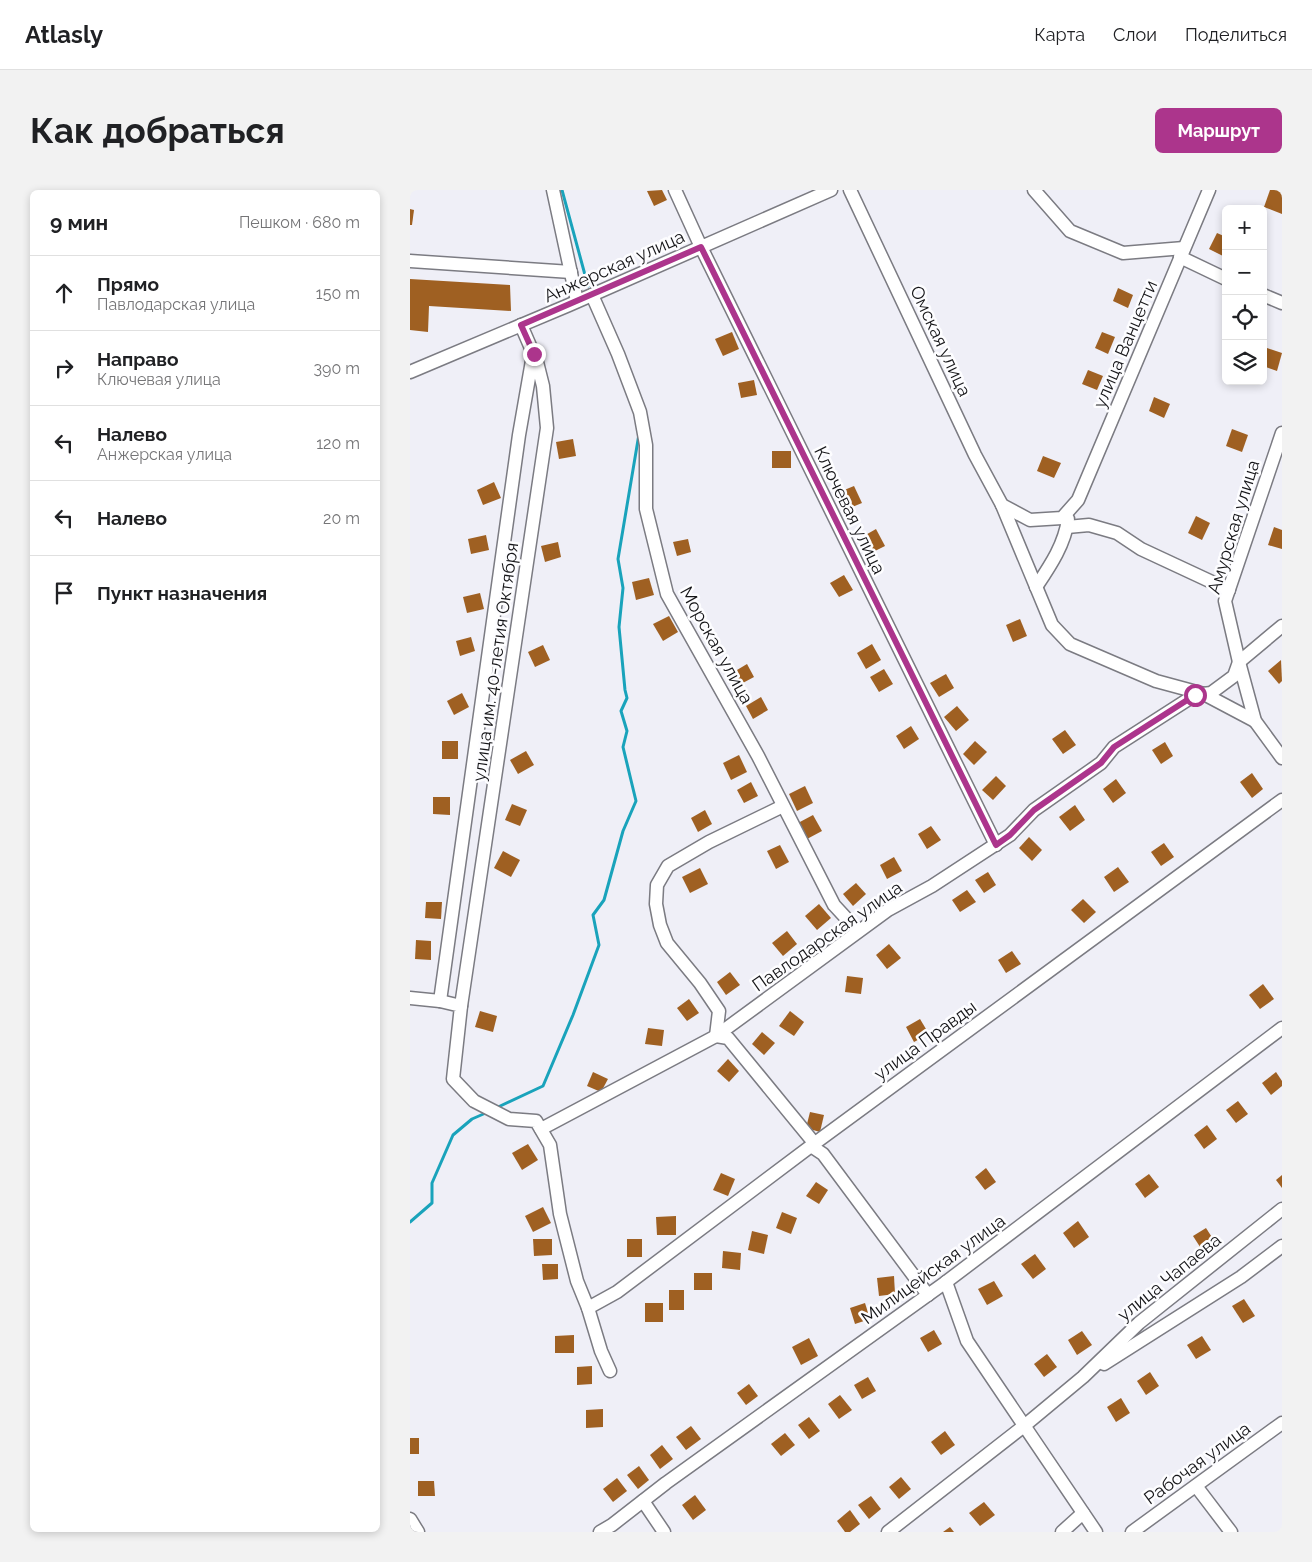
<!DOCTYPE html>
<html lang="ru">
<head>
<meta charset="utf-8">
<style>
	:root { --surface:#fff; --page:#f2f2f2; --text:#202124; --muted:#757577; --line:#e0e0e0; --accent:#ac358c }
	body { margin:0; font-family:Raleway,sans-serif; background:var(--page); color:var(--text) }
	.controls { position:absolute; right:15px; top:15px; display:grid; overflow:hidden; border-radius:8px; box-shadow:0 2px 8px #0003 }
	.controls button { width:45px; height:45px; display:grid; place-items:center; padding:0; border:0; border-bottom:1px solid var(--line); background:var(--surface); color:var(--text); font:25px sans-serif }
	.stop { position:absolute; width:15px; height:15px; margin:-11px; border:4px solid #ac358c; border-radius:50%; background:#fff }
	.stop.end { background:#ac358c; border-color:#fff; box-shadow:0 1px 5px #0008 }
	.list { margin:0; padding:0; list-style:none }
	h2 { display:flex; justify-content:space-between; align-items:center; height:65px; margin:0; padding:0 20px; font-size:21px }
	h2 small { font-size:16px; font-weight:400; color:var(--muted) }
	.list li { display:grid; grid-template-columns:32px 1fr auto; gap:15px; align-items:center; box-sizing:border-box; height:75px; padding:0 20px; border-top:1px solid var(--line) }
	.list b { display:block; font-size:19px; white-space:nowrap }
	.list p { margin:0; font-size:16px; white-space:nowrap; color:var(--muted) }
	.list em { font-size:16px; font-style:normal; color:var(--muted) }
	.icon { flex:none; width:28px; height:28px; fill:none; stroke:currentColor; stroke-width:2; stroke-linecap:round; stroke-linejoin:round }
	.map { position:relative; flex:none; width:872px; height:1342px; overflow:hidden; border-radius:8px }
	header { display:flex; align-items:center; gap:30px; box-sizing:border-box; height:70px; padding:0 25px; background:var(--surface); border-bottom:1px solid var(--line) }
	header strong { font-size:24px }
	nav { display:flex; gap:28px; margin-inline-start:auto; font-size:18px }
	.intro { display:flex; align-items:center; justify-content:space-between; box-sizing:border-box; height:120px; padding:0 30px }
	h1 { margin:0; font-size:35px }
	.button { padding:12px 22px; border-radius:8px; background:var(--accent); color:#fff; font-size:18px; font-weight:700 }
	main { display:flex; gap:30px; padding:0 30px }
	aside { flex:1; background:var(--surface); border-radius:8px; box-shadow:0 2px 8px #0003 }
	.map>svg:first-child { display:block }
</style>
</head>
<body>
<header>
<strong>Atlasly</strong>
<nav><a>Карта</a><a>Слои</a><a>Поделиться</a></nav>
</header>
<div class="intro"><h1>Как добраться</h1><a class="button">Маршрут</a></div>
<main>
<aside>
<h2>9 мин<small>Пешком · 680 m</small></h2>
<ul class="list">
<li><svg class="icon" aria-label="ahead" viewBox="0 0 24 24"><path d="M12 20V5M6 11l6-6 6 6"/></svg><div><b>Прямо</b><p>Павлодарская улица</p></div><em>150 m</em></li>
<li><svg class="icon" aria-label="right" viewBox="0 0 24 24"><path d="M7 20v-9h11M14 6l5 5-5 5"/></svg><div><b>Направо</b><p>Ключевая улица</p></div><em>390 m</em></li>
<li><svg class="icon" aria-label="left" viewBox="0 0 24 24"><path d="M17 20v-9H6M10 6l-5 5 5 5"/></svg><div><b>Налево</b><p>Анжерская улица</p></div><em>120 m</em></li>
<li><svg class="icon" aria-label="left" viewBox="0 0 24 24"><path d="M17 20v-9H6M10 6l-5 5 5 5"/></svg><div><b>Налево</b></div><em>20 m</em></li>
<li><svg class="icon" aria-label="arrive" viewBox="0 0 24 24"><path d="M6 21V4h12l-3 4 3 4H6"/></svg><div><b>Пункт назначения</b></div></li>
</ul>
</aside>
<div class="map">
<svg width="872" height="1342" viewBox="0 0 872 1342">
	<rect width="100%" height="100%" fill="#efeff7"/>
	<g fill="none" stroke-linecap="round" stroke-linejoin="round">
		<g stroke="#19a3bb" stroke-width="3">
			<polyline points="152,0 178,96"/>
			<polyline points="86,918 133,896 163,825 189,755 183,725 194,710 213,641 226,611 213,557 217,541 211,521 217,508 215,500 209,437 213,398 208,369 229,244"/>
			<polyline points="0,1032 22,1013 22,993 43,945 62,929 78,922"/>
		</g>
	</g>
	<g fill="#9f6022">
		<polygon points="252,0 257,10 244,16 237,1"/>
		<polygon points="860,0 872,0 872,24 854,17"/>
		<polygon points="0,19 4,20 2,35 0,35"/>
		<polygon points="807,43 816,47 815,67 799,59"/>
		<polygon points="0,89 100,95 101,121 19,116 18,142 0,140"/>
		<polygon points="708,98 723,105 718,118 703,111"/>
		<polygon points="322,142 329,159 313,166 305,149"/>
		<polygon points="692,142 705,147 698,164 685,158"/>
		<polygon points="857,158 872,163 867,181 853,176 853,169"/>
		<polygon points="678,180 693,186 687,200 672,194"/>
		<polygon points="344,190 347,205 331,208 328,193"/>
		<polygon points="744,207 760,214 754,228 739,221"/>
		<polygon points="822,239 838,245 832,262 816,256"/>
		<polygon points="163,249 166,266 149,269 146,252"/>
		<rect x="362" y="261" width="19" height="17"/>
		<polygon points="633,266 651,273 644,288 627,281"/>
		<polygon points="84,292 91,308 73,315 67,300"/>
		<polygon points="444,296 452,313 435,320 427,303"/>
		<polygon points="786,326 800,333 792,350 778,343"/>
		<polygon points="864,337 872,340 872,359 858,355"/>
		<polygon points="466,339 475,356 461,363 452,347"/>
		<polygon points="76,345 79,360 61,364 58,349"/>
		<polygon points="278,349 281,362 267,366 263,352"/>
		<polygon points="148,352 151,367 135,372 131,356"/>
		<polygon points="434,385 443,400 429,407 420,393"/>
		<polygon points="239,388 244,405 226,410 222,392"/>
		<polygon points="70,403 74,419 57,423 53,407"/>
		<polygon points="259,426 268,442 253,451 243,434"/>
		<polygon points="610,429 617,446 603,452 596,435"/>
		<polygon points="61,447 65,461 50,466 46,451"/>
		<polygon points="462,454 471,470 456,479 447,463"/>
		<polygon points="133,455 140,470 125,477 118,462"/>
		<polygon points="871,470 872,491 869,494 858,481"/>
		<polygon points="337,474 344,487 329,495 322,483"/>
		<polygon points="474,479 483,494 469,502 460,487"/>
		<polygon points="536,484 544,498 529,507 520,493"/>
		<polygon points="52,503 59,517 44,525 37,511"/>
		<polygon points="351,507 358,520 343,529 336,516"/>
		<polygon points="547,516 559,530 546,541 534,527"/>
		<polygon points="501,536 509,549 494,559 486,546"/>
		<polygon points="655,540 666,555 653,564 642,549"/>
		<rect x="32" y="551" width="16" height="18"/>
		<polygon points="565,551 577,562 564,575 553,564"/>
		<polygon points="755,552 763,566 751,574 742,560"/>
		<polygon points="116,561 124,575 108,584 100,570"/>
		<polygon points="329,565 337,582 321,590 313,573"/>
		<polygon points="842,583 853,599 842,608 830,592"/>
		<polygon points="586,586 596,596 583,610 572,600"/>
		<polygon points="706,589 716,603 703,613 693,599"/>
		<polygon points="341,592 348,606 334,613 327,600"/>
		<polygon points="395,596 403,613 387,621 379,604"/>
		<polygon points="23,607 40,607 40,625 23,624"/>
		<polygon points="102,614 117,620 110,636 95,630"/>
		<polygon points="665,615 675,630 660,641 649,627"/>
		<polygon points="295,620 302,634 288,642 281,628"/>
		<polygon points="403,625 412,641 397,649 388,633"/>
		<polygon points="521,636 531,650 517,659 508,644"/>
		<polygon points="619,647 632,660 622,671 609,658"/>
		<polygon points="754,653 764,667 751,676 741,662"/>
		<polygon points="370,655 379,672 366,679 357,661"/>
		<polygon points="93,661 110,670 101,687 84,678"/>
		<polygon points="484,667 492,681 477,689 470,675"/>
		<polygon points="708,677 719,692 704,702 694,687"/>
		<polygon points="290,678 298,694 280,703 272,687"/>
		<polygon points="578,682 586,695 574,703 565,690"/>
		<polygon points="446,693 456,704 443,716 433,704"/>
		<polygon points="557,700 566,712 550,722 542,710"/>
		<polygon points="673,709 686,722 674,733 661,720"/>
		<polygon points="16,712 32,712 31,729 15,728"/>
		<polygon points="409,714 421,728 407,740 395,726"/>
		<polygon points="377,741 387,754 373,766 362,753"/>
		<polygon points="6,750 21,751 21,770 5,769"/>
		<polygon points="479,754 491,768 477,779 466,765"/>
		<polygon points="602,761 611,774 596,783 588,770"/>
		<polygon points="320,782 330,795 316,805 307,792"/>
		<polygon points="437,786 453,788 451,804 435,802"/>
		<polygon points="853,794 864,809 850,819 839,805"/>
		<polygon points="279,809 289,823 277,831 267,818"/>
		<polygon points="70,821 87,826 83,842 65,837"/>
		<polygon points="380,821 394,832 384,846 369,836"/>
		<polygon points="510,829 519,844 504,852 496,837"/>
		<polygon points="238,838 254,840 252,856 235,854"/>
		<polygon points="352,842 365,853 354,865 342,854"/>
		<polygon points="318,869 329,881 319,892 307,881"/>
		<polygon points="183,882 198,889 191,902 177,896"/>
		<polygon points="866,882 872,891 872,896 861,905 852,893"/>
		<polygon points="828,911 838,924 826,933 816,920"/>
		<polygon points="400,922 414,925 410,942 396,938"/>
		<polygon points="797,935 807,949 794,959 784,945"/>
		<polygon points="118,954 128,970 112,980 102,963"/>
		<polygon points="576,978 586,992 575,1000 565,987"/>
		<polygon points="311,983 325,989 318,1006 303,1000"/>
		<polygon points="739,984 749,997 735,1008 725,994"/>
		<polygon points="872,985 872,998 866,990"/>
		<polygon points="406,992 418,1000 409,1014 396,1006"/>
		<polygon points="133,1017 141,1033 123,1042 115,1026"/>
		<polygon points="372,1022 387,1028 381,1044 366,1038"/>
		<polygon points="266,1026 266,1045 247,1045 246,1027"/>
		<polygon points="668,1031 679,1047 664,1058 653,1043"/>
		<polygon points="796,1038 805,1052 792,1060 783,1046"/>
		<polygon points="342,1041 358,1045 354,1064 338,1060"/>
		<polygon points="123,1049 142,1049 142,1065 124,1066"/>
		<rect x="217" y="1049" width="15" height="18"/>
		<polygon points="313,1061 331,1063 330,1080 312,1078"/>
		<polygon points="625,1064 636,1079 623,1089 611,1074"/>
		<polygon points="132,1074 148,1074 148,1089 133,1090"/>
		<rect x="284" y="1083" width="18" height="17"/>
		<polygon points="484,1086 485,1104 469,1106 467,1088"/>
		<polygon points="584,1091 593,1106 577,1115 568,1099"/>
		<rect x="259" y="1100" width="15" height="20"/>
		<polygon points="834,1109 845,1126 833,1133 822,1116"/>
		<rect x="235" y="1113" width="18" height="19"/>
		<polygon points="455,1113 460,1129 445,1134 440,1118"/>
		<polygon points="524,1140 532,1154 518,1162 510,1148"/>
		<polygon points="672,1141 682,1155 667,1165 658,1150"/>
		<polygon points="164,1145 164,1163 145,1163 145,1146"/>
		<polygon points="792,1146 801,1160 786,1169 777,1155"/>
		<polygon points="399,1148 408,1166 391,1175 382,1157"/>
		<polygon points="637,1164 647,1177 634,1187 624,1174"/>
		<polygon points="182,1176 182,1194 167,1195 167,1177"/>
		<polygon points="740,1182 749,1196 736,1205 727,1191"/>
		<polygon points="458,1187 466,1201 452,1209 444,1195"/>
		<polygon points="339,1194 348,1206 336,1215 327,1203"/>
		<polygon points="430,1205 442,1220 429,1229 418,1214"/>
		<polygon points="711,1208 720,1223 706,1232 697,1217"/>
		<polygon points="193,1219 193,1237 176,1238 176,1220"/>
		<polygon points="399,1227 410,1241 399,1249 388,1235"/>
		<polygon points="281,1236 291,1249 276,1260 266,1247"/>
		<polygon points="535,1241 545,1255 531,1265 521,1252"/>
		<polygon points="375,1243 385,1255 371,1266 361,1254"/>
		<rect x="0" y="1248" width="9" height="16"/>
		<polygon points="252,1255 263,1269 250,1279 240,1265"/>
		<polygon points="229,1276 239,1290 228,1299 217,1285"/>
		<polygon points="491,1287 501,1299 489,1309 479,1297"/>
		<polygon points="207,1288 217,1301 203,1312 193,1299"/>
		<polygon points="8,1291 24,1291 25,1306 8,1306"/>
		<polygon points="285,1305 296,1320 283,1330 272,1315"/>
		<polygon points="461,1306 471,1319 459,1329 448,1315"/>
		<polygon points="574,1312 585,1325 570,1336 559,1323"/>
		<polygon points="440,1320 450,1334 440,1342 435,1342 427,1331"/>
		<polygon points="540,1337 544,1342 533,1342"/>
	</g>
	<g fill="none" stroke-linecap="round" stroke-linejoin="round">
		<g stroke="#7b7b82" stroke-width="15">
			<g id="minor">
				<polyline points="143,0 167,111"/>
				<polyline points="265,0 291,57 586,655"/>
				<polyline points="440,0 565,265 592,315 620,330 652,328 668,310 799,0"/>
				<polyline points="624,0 660,41 713,63 774,58"/>
				<polyline points="770,67 816,89"/>
				<polyline points="0,71 161,82"/>
				<polyline points="182,105 208,164 230,222 236,255 236,319 257,404 348,566 424,715 448,741"/>
				<polyline points="853,105 872,113"/>
				<polyline points="0,182 159,115 421,0"/>
				<polyline points="872,243 815,411 829,472 845,531 872,568"/>
				<polyline points="592,315 642,435 660,454 746,491 794,504 845,531"/>
				<polyline points="657,337 679,335 707,343 731,359 819,400"/>
				<path d="M626,397C640,376 655,354 658,329"/>
				<polyline points="373,616 299,652 258,676 247,695 246,714 250,735 257,753 290,793 309,821 306,846 318,848 405,954"/>
				<polyline points="0,808 30,811 51,816 43,889 64,911 99,929 126,931 140,955 150,1024 167,1091 178,1118 191,1161 200,1181"/>
				<polyline points="30,811 109,245 123,165"/>
				<polyline points="51,816 137,238 133,196 127,172 111,135"/>
				<polyline points="131,939 306,846 478,720 522,696 600,645 624,620 691,573 704,557 785,505 801,503 824,486 829,472 872,436"/>
				<polyline points="401,956 413,964 518,1105"/>
				<polyline points="536,1092 557,1151 686,1342"/>
				<polyline points="178,1118 207,1102 401,956 872,610"/>
				<polyline points="694,1174 831,1087 872,1056"/>
				<polyline points="786,1296 821,1342"/>
				<polyline points="233,1311 254,1342"/>
				<polyline points="0,1329 8,1342"/>
				<polyline points="190,1342 202,1335 256,1293 536,1092 872,838"/>
				<polyline points="478,1342 614,1236 673,1187 729,1133 872,1019"/>
				<polyline points="652,1342 673,1323"/>
				<polyline points="722,1342 872,1233"/>
			</g>
		</g>
		<use href="#minor" stroke="#fff" stroke-width="12"/>
	</g>
	<g fill="none" stroke-linecap="round" stroke-linejoin="round">
		<polyline stroke="#ac358c" stroke-width="6" points="124,164 111,135 291,57 586,655 600,645 624,620 691,573 704,557 785,505"/>
	</g>
	<g text-anchor="middle" dominant-baseline="central" stroke-width="5" stroke-linejoin="round" paint-order="stroke">
		<g font-size="18" fill="#151518" stroke="#fdfdff">
			<text transform="translate(204 76) rotate(-24)">Анжерская улица</text>
			<text transform="translate(531 151) rotate(65)">Омская улица</text>
			<text transform="translate(715 154) rotate(-67)">улица Ванцетти</text>
			<text transform="translate(440 320) rotate(64)">Ключевая улица</text>
			<text transform="translate(823 337) rotate(-73)">Амурская улица</text>
			<text transform="translate(307 455) rotate(61)">Морская улица</text>
			<text transform="translate(85 472) rotate(-82)">улица им. 40-летия Октября</text>
			<text transform="translate(417 746) rotate(-35)">Павлодарская улица</text>
			<text transform="translate(515 850) rotate(-36)">улица Правды</text>
			<text transform="translate(523 1079) rotate(-36)">Милицейская улица</text>
			<text transform="translate(759 1087) rotate(-39)">улица Чапаева</text>
			<text transform="translate(787 1273) rotate(-36)">Рабочая улица</text>
		</g>
	</g>
</svg>
<div class="controls">
<button>+</button>
<button>−</button>
<button><svg class="icon" aria-label="locate" viewBox="0 0 24 24"><circle cx="12" cy="12" r="6"/><path d="M12 2v4M12 18v4M2 12h4M18 12h4"/></svg></button>
<button><svg class="icon" aria-label="layers" viewBox="0 0 24 24"><path d="M12 4l9 5-9 5-9-5zM3 14l9 5 9-5"/></svg></button>
</div>
<div class="stop" style="left:785px;top:505px"></div>
<div class="stop end" style="left:124px;top:164px"></div>
</div>
</main>
</body>
</html>
